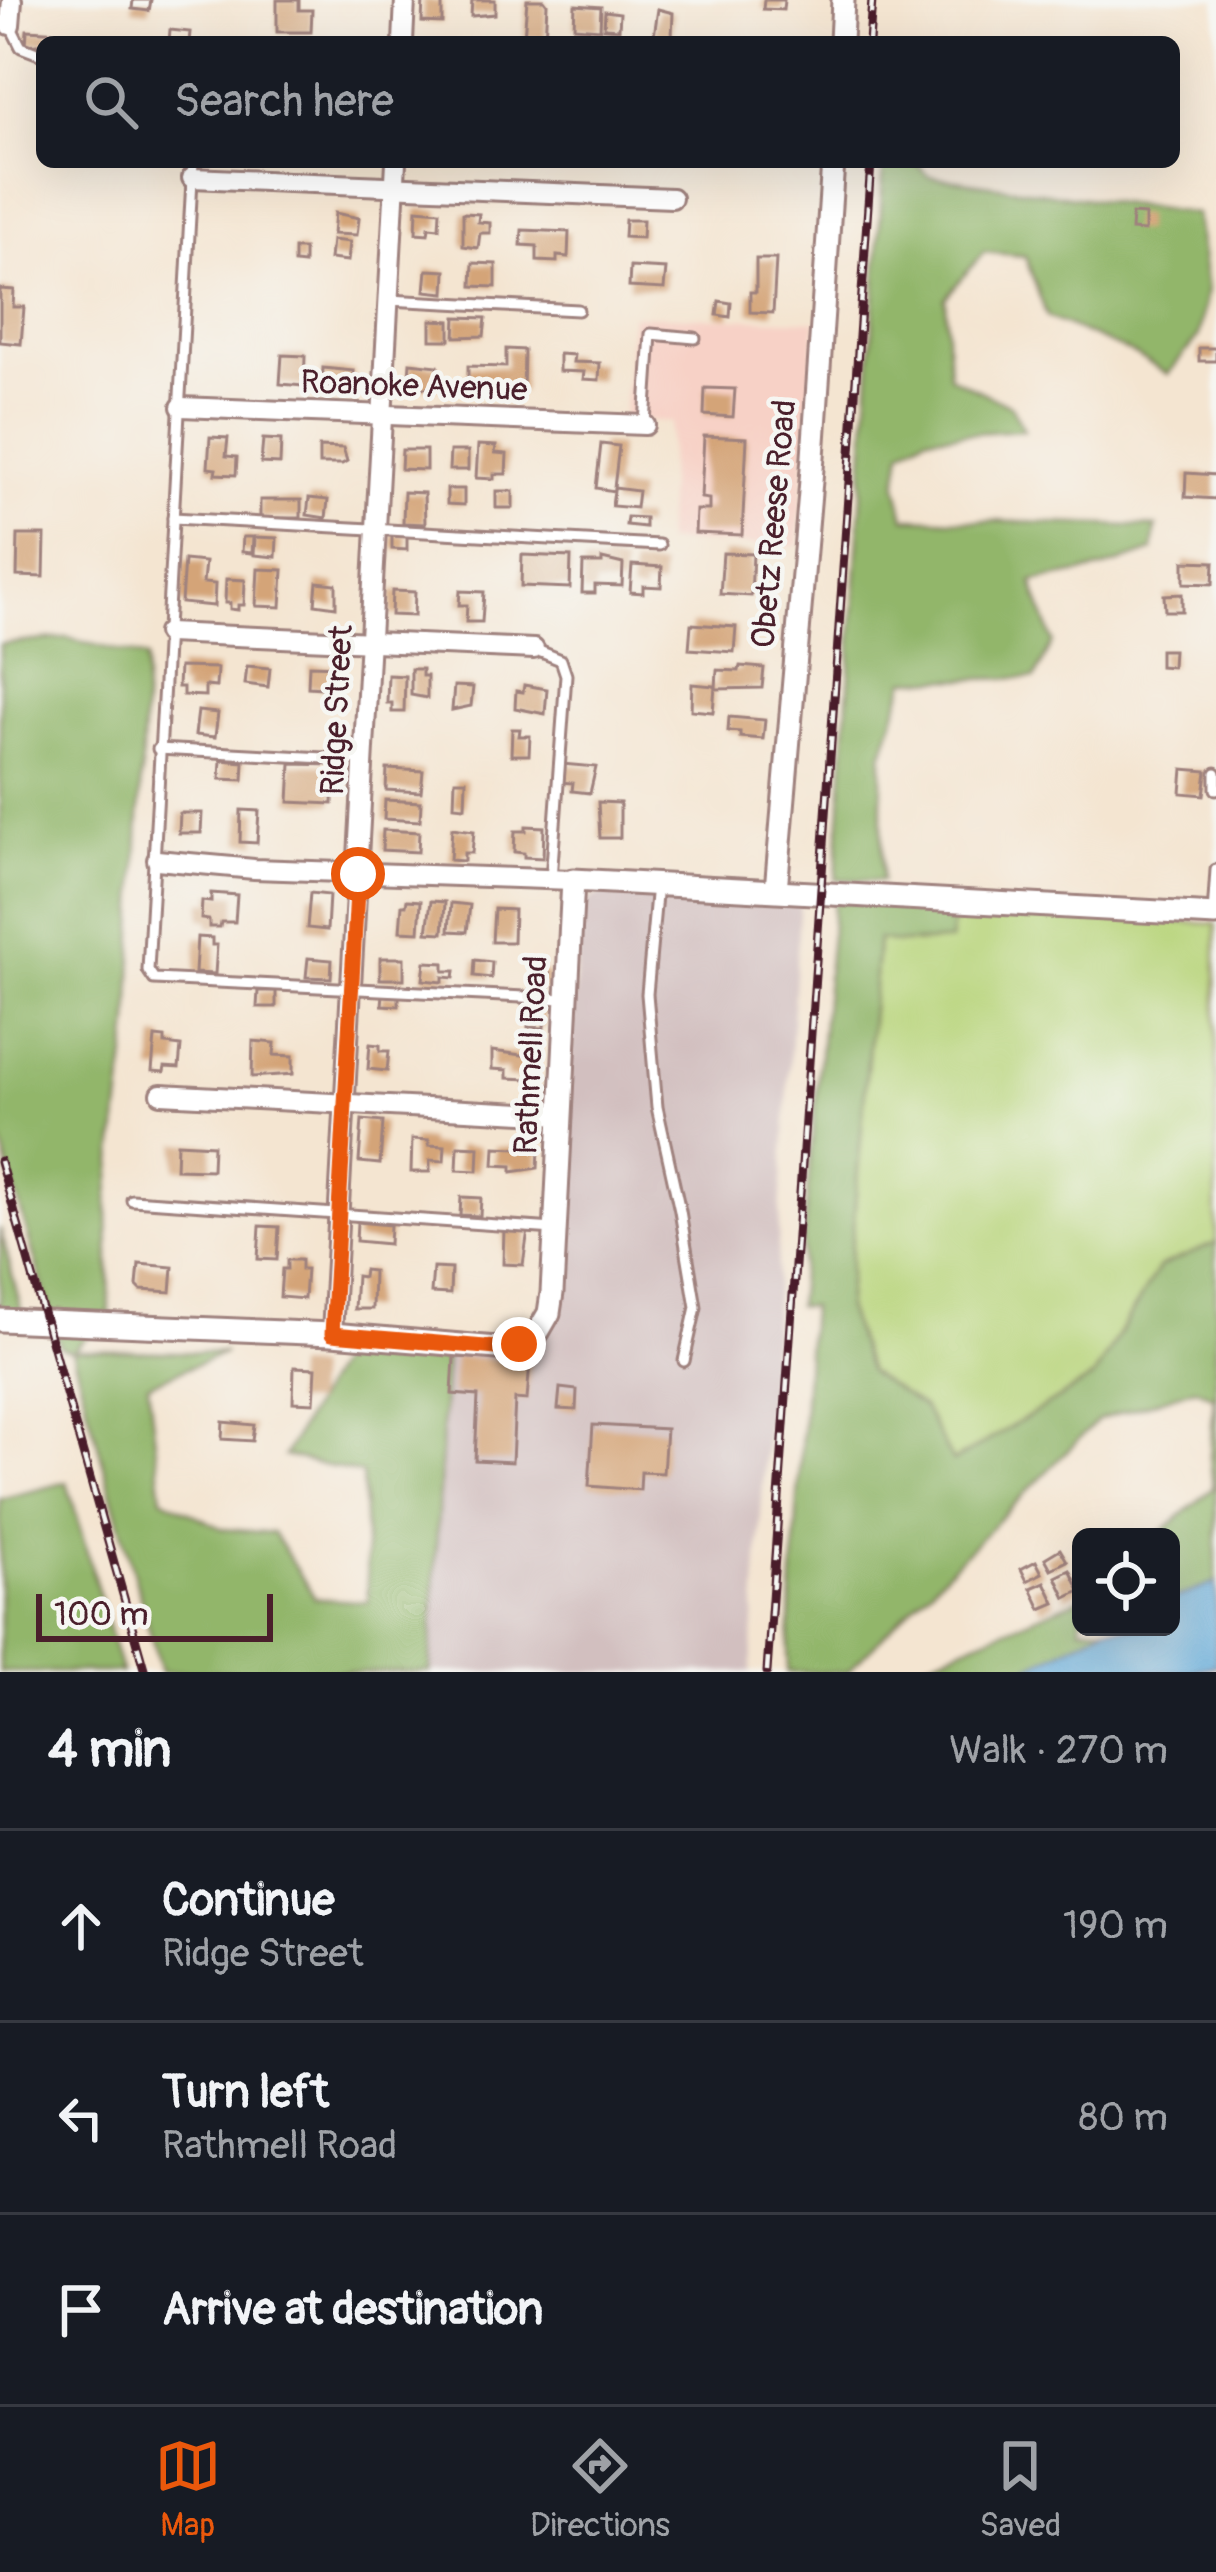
<!DOCTYPE html>
<html lang="en">
<head>
<meta charset="utf-8">
<style>
	:root { --surface:#171b24; --page:#20242c; --text:#f1f3f6; --muted:#9ea1a6; --line:#363941; --accent:#ea580c }
	body { margin:0; font-family:Pangolin,sans-serif; background:var(--page); color:var(--text) }
	.controls { position:absolute; right:36px; bottom:36px; display:grid; overflow:hidden; border-radius:18px; box-shadow:0 12px 48px #0002 }
	.controls button { width:108px; height:108px; display:grid; place-items:center; padding:0; border:0; border-bottom:3px solid var(--line); background:var(--surface); color:var(--text); font:60px sans-serif }
	.scale { position:absolute; left:36px; bottom:30px; width:237px; box-sizing:border-box; padding-left:12px; border:6px solid #4a1f2b; border-top:0; font-size:33px; line-height:42px; white-space:nowrap; color:#4a1f2b; -webkit-text-stroke:9px #f6f6f2; paint-order:stroke }
	.stop { position:absolute; width:36px; height:36px; margin:-27px; border:9px solid #ea580c; border-radius:50%; background:#fff }
	.stop.end { background:#ea580c; border-color:#fff; box-shadow:0 3px 12px #0008 }
	.list { margin:0; padding:0; list-style:none }
	h2 { display:flex; justify-content:space-between; align-items:center; height:156px; margin:0; padding:0 48px; font-size:51px }
	h2 small { font-size:39px; font-weight:400; color:var(--muted) }
	.list li { display:grid; grid-template-columns:78px 1fr auto; gap:36px; align-items:center; box-sizing:border-box; height:192px; padding:0 48px; border-top:3px solid var(--line) }
	.list b { display:block; font-size:45px; white-space:nowrap }
	.list p { margin:0; font-size:39px; white-space:nowrap; color:var(--muted) }
	.list em { font-size:39px; font-style:normal; color:var(--muted) }
	.icon { flex:none; width:66px; height:66px; fill:none; stroke:currentColor; stroke-width:2; stroke-linecap:round; stroke-linejoin:round }
	.map { position:relative; flex:none; width:1216px; height:1672px; overflow:hidden }
	.search { position:absolute; background:var(--surface); box-shadow:0 12px 48px #0002; left:36px; right:36px; top:36px; height:132px; display:flex; align-items:center; gap:30px; box-sizing:border-box; padding:0 42px; border-radius:18px; color:var(--muted); font-size:45px }
	.sheet { height:732px; background:var(--surface) }
	nav { display:flex; justify-content:space-around; align-items:center; box-sizing:border-box; height:168px; border-top:3px solid var(--line); background:var(--surface); font-size:33px; color:var(--muted) }
	nav a { display:grid; justify-items:center; gap:6px }
	nav .on { color:var(--accent) }
	.map>svg:first-child { display:block }
</style>
</head>
<body>
<div class="map">
<svg width="1216" height="1672" viewBox="0 0 1216 1672">
	<rect width="100%" height="100%" fill="#f6f6f2"/>
	<filter id="ink" filterUnits="userSpaceOnUse"><feTurbulence type="fractalNoise" baseFrequency=".00833" numOctaves="2"/><feDisplacementMap in="SourceGraphic" scale="24" xChannelSelector="R" yChannelSelector="G"/><feConvolveMatrix kernelMatrix="1 2 1 2 8 2 1 2 1" color-interpolation-filters="sRGB"/></filter>
	<filter id="wash" filterUnits="userSpaceOnUse"><feTurbulence type="fractalNoise" baseFrequency=".004" numOctaves="4" result="noise"/><feDisplacementMap in="SourceGraphic" scale="48" xChannelSelector="R" yChannelSelector="G"/><feGaussianBlur stdDeviation="2.7" result="paint"/><feColorMatrix in="noise" values="0 0 0 0 0 0 0 0 0 0 0 0 0 0 0 0 0 1.4 0 .05"/><feComposite in="paint" operator="in"/></filter>
	<g filter="url(#wash)">
		<rect width="100%" height="100%" fill="#f4e5d1"/>
		<polygon fill="#f7d1c6" points="632,315 816,321 798,546 665,542 671,422 623,418"/>
		<polygon fill="#d2bfbf" points="613,889 800,898 751,1672 430,1672 446,1350 490,1353 552,1324 580,912 590,899"/>
		<polygon fill="#b8d47a" stroke="#817a52" stroke-width="3" points="954,909 1216,924 1216,1243 1133,1309 1094,1377 952,1462 923,1407 869,1373 846,1308 878,938 899,943"/>
		<g fill="#92b66a" stroke="#6e6a4a" stroke-width="3">
			<polygon points="884,162 915,162 929,176 1196,214 1207,290 1199,336 1168,374 1134,354 1047,317 1025,256 984,252 945,298 949,376 1011,406 1024,430 926,436 902,451 897,484 905,518 1156,527 1153,551 1102,569 1032,582 1053,642 1035,678 906,680 882,756 882,881 836,879"/>
			<polygon points="67,638 146,658 130,1024 108,1203 110,1314 73,1350 225,1353 148,1384 162,1498 223,1529 273,1533 315,1598 368,1602 362,1474 284,1456 347,1345 446,1350 430,1672 161,1672 72,1351 60,1347 0,1138 0,644"/>
			<polygon points="834,900 954,909 950,941 899,943 878,939 846,1308 869,1372 923,1407 953,1462 1094,1377 1159,1267 1216,1243 1216,1583 1171,1600 1171,1537 1156,1537 1213,1488 1210,1457 1214,1397 1196,1388 1098,1420 847,1672 787,1672 810,1307 797,1306"/>
			<polygon points="0,1228 22,1313 0,1312"/>
			<polygon points="67,1482 121,1672 0,1672 0,1499"/>
			<polygon points="1081,1598 1081,1627 1108,1627 1019,1672 902,1672"/>
		</g>
		<polygon fill="#60a8d7" stroke="#556481" stroke-width="3" points="1216,1583 1216,1666 1187,1672 1019,1672 1108,1627 1171,1627 1171,1600"/>
		<g id="blocks">
			<g fill="#d4a478">
				<polygon points="133,0 151,0 149,11 132,9"/>
				<polygon points="277,0 299,0 299,10 312,10 311,32 277,32"/>
				<polygon points="423,0 442,2 442,23 422,22"/>
				<polygon points="472,0 495,0 495,14 471,16"/>
				<polygon points="527,0 544,0 547,4 545,39 524,38"/>
				<polygon points="764,0 784,0 783,10 763,9"/>
				<polygon points="575,5 601,7 600,29 574,27"/>
				<polygon points="658,9 673,13 672,36 654,36"/>
				<polygon points="605,11 620,13 619,29 604,28"/>
				<polygon points="27,30 61,32 60,42 26,45"/>
				<polygon points="170,30 190,32 189,42 169,42"/>
				<polygon points="417,209 440,211 439,228 429,227 428,234 416,233"/>
				<polygon points="335,213 359,218 357,235 333,234"/>
				<polygon points="463,213 479,214 478,222 490,223 490,233 480,233 478,248 463,246"/>
				<polygon points="1132,214 1145,215 1145,231 1131,230"/>
				<polygon points="625,220 643,220 642,238 624,237"/>
				<polygon points="522,230 569,232 568,257 557,256 557,262 537,261 537,246 521,245"/>
				<polygon points="332,240 350,242 348,261 330,259"/>
				<polygon points="294,249 304,249 304,264 294,263"/>
				<polygon points="756,259 776,259 773,313 750,312 750,292 756,292"/>
				<polygon points="473,263 496,264 496,287 472,286"/>
				<polygon points="630,267 666,269 664,289 629,287"/>
				<polygon points="427,270 446,271 445,293 425,291"/>
				<polygon points="0,289 14,290 13,307 24,307 21,344 0,342"/>
				<polygon points="719,301 731,303 730,317 717,315"/>
				<polygon points="456,317 486,318 484,336 455,337"/>
				<polygon points="431,320 450,321 450,340 431,340"/>
				<rect x="1199" y="348" width="17" height="13"/>
				<polygon points="506,349 524,350 523,393 468,385 468,366 506,367"/>
				<polygon points="559,354 574,355 573,362 600,363 599,380 583,379 584,372 559,371"/>
				<polygon points="282,355 305,356 304,386 280,384"/>
				<polygon points="410,363 438,366 437,388 408,388"/>
				<polygon points="323,368 354,371 354,386 322,387"/>
				<polygon points="705,388 735,389 733,417 704,415"/>
				<polygon points="704,436 747,438 742,535 695,533 696,510 709,510 709,499 701,498"/>
				<polygon points="210,437 228,438 226,456 237,457 236,475 215,474 216,469 208,468"/>
				<polygon points="263,439 281,440 280,464 261,463"/>
				<polygon points="601,444 619,446 614,488 638,491 636,508 612,506 614,491 596,488"/>
				<polygon points="478,445 496,446 495,453 507,454 506,474 494,474 494,479 476,478"/>
				<polygon points="319,447 343,448 347,461 342,464 319,464"/>
				<polygon points="402,450 426,450 426,470 401,469"/>
				<polygon points="450,451 468,451 468,470 449,470"/>
				<polygon points="1186,473 1216,475 1216,499 1185,497"/>
				<polygon points="447,489 464,489 464,505 447,504"/>
				<rect x="496" y="491" width="17" height="17"/>
				<polygon points="404,492 424,493 425,524 403,523"/>
				<polygon points="309,498 328,500 326,518 307,515"/>
				<rect x="260" y="500" width="41" height="18"/>
				<polygon points="627,517 645,518 645,527 626,525"/>
				<polygon points="392,534 407,535 407,550 392,549"/>
				<polygon points="18,535 45,535 44,577 17,576"/>
				<polygon points="243,537 253,537 252,553 242,552"/>
				<polygon points="255,537 277,538 276,557 254,555"/>
				<polygon points="723,553 753,554 751,596 720,594"/>
				<polygon points="522,555 571,557 570,588 521,586"/>
				<polygon points="602,559 623,564 622,586 595,585 595,593 582,593 583,563 602,563"/>
				<polygon points="184,560 205,562 203,583 215,584 214,606 181,603"/>
				<polygon points="1184,561 1214,562 1213,584 1184,583"/>
				<polygon points="632,565 662,567 661,587 643,586 643,593 630,592"/>
				<polygon points="258,569 283,570 281,607 256,606"/>
				<polygon points="226,579 245,580 244,605 238,605 238,610 230,609 230,603 225,603"/>
				<polygon points="317,582 336,584 336,607 315,604"/>
				<polygon points="392,591 415,592 414,616 391,615"/>
				<polygon points="460,591 484,592 482,622 466,622 467,605 459,605"/>
				<polygon points="1182,594 1182,611 1165,611 1164,595"/>
				<polygon points="691,624 736,627 734,652 689,649"/>
				<polygon points="1160,650 1173,650 1172,667 1160,666"/>
				<polygon points="309,665 339,666 338,689 308,687"/>
				<polygon points="247,666 270,668 268,687 245,684"/>
				<polygon points="740,666 764,668 762,688 716,689 717,670 739,671"/>
				<polygon points="179,667 217,668 216,687 205,686 205,696 183,695 183,687 178,687"/>
				<polygon points="411,669 422,669 422,676 427,676 427,698 411,695"/>
				<polygon points="388,675 405,676 404,712 392,712 392,703 387,703"/>
				<polygon points="692,684 715,686 713,712 691,710"/>
				<polygon points="524,685 547,689 545,714 515,708 516,691 523,692"/>
				<polygon points="454,686 473,687 471,706 452,710"/>
				<polygon points="198,711 218,713 215,737 195,735"/>
				<polygon points="729,717 765,720 763,739 740,737 740,732 728,731"/>
				<polygon points="512,729 520,729 519,736 530,736 529,755 511,755"/>
				<polygon points="221,760 244,762 243,780 220,779"/>
				<polygon points="291,764 334,765 333,804 289,802"/>
				<polygon points="562,764 596,767 590,793 572,791 573,783 560,782"/>
				<polygon points="387,769 423,771 421,792 386,790"/>
				<polygon points="1183,769 1207,771 1204,795 1181,793"/>
				<polygon points="455,780 466,780 465,807 454,806"/>
				<polygon points="385,800 421,802 420,821 384,819"/>
				<polygon points="598,802 620,803 620,838 600,838"/>
				<polygon points="241,810 259,811 257,843 240,842"/>
				<polygon points="180,813 202,813 201,833 179,833"/>
				<polygon points="526,826 544,827 543,858 524,857 524,853 514,852 515,831 526,831"/>
				<polygon points="452,828 474,831 472,853 464,853 464,861 450,860"/>
				<polygon points="383,830 419,832 418,852 382,850"/>
				<polygon points="211,893 237,895 235,922 221,922 220,927 209,927 209,920 201,919 202,901 211,902"/>
				<polygon points="310,893 329,895 327,930 307,928"/>
				<polygon points="407,900 421,901 419,932 400,931 402,905 406,905"/>
				<polygon points="431,901 445,902 443,933 427,932"/>
				<polygon points="451,903 470,905 467,932 449,931"/>
				<polygon points="494,909 514,910 513,942 492,942"/>
				<polygon points="197,937 212,938 212,945 217,945 215,974 195,973"/>
				<polygon points="308,958 332,960 331,978 306,977"/>
				<rect x="380" y="958" width="24" height="21"/>
				<polygon points="475,960 492,962 491,978 474,976"/>
				<polygon points="425,962 444,963 444,971 455,971 454,978 443,977 443,982 423,980"/>
				<polygon points="532,971 550,973 549,990 530,989"/>
				<polygon points="258,991 276,991 276,1007 257,1007"/>
				<polygon points="383,994 399,996 399,1006 382,1005"/>
				<polygon points="523,1003 545,1005 544,1028 528,1027 528,1019 522,1019"/>
				<polygon points="155,1037 165,1038 165,1044 181,1046 179,1068 165,1067 164,1072 152,1071"/>
				<polygon points="253,1041 275,1043 274,1055 293,1056 293,1074 252,1077"/>
				<polygon points="370,1044 380,1045 380,1051 389,1051 387,1071 368,1069"/>
				<polygon points="492,1051 530,1056 529,1079 507,1078 507,1070 492,1069"/>
				<polygon points="362,1120 383,1122 380,1164 359,1162"/>
				<polygon points="412,1139 429,1140 429,1145 445,1146 444,1161 430,1160 430,1172 411,1172"/>
				<polygon points="177,1143 213,1145 212,1170 176,1169"/>
				<polygon points="458,1146 479,1147 478,1171 457,1170"/>
				<polygon points="495,1147 539,1149 538,1168 512,1172 512,1166 494,1165"/>
				<polygon points="461,1197 481,1198 480,1216 460,1215"/>
				<polygon points="357,1222 390,1225 389,1244 356,1241"/>
				<polygon points="260,1226 279,1227 277,1260 258,1259"/>
				<polygon points="504,1229 528,1230 523,1265 503,1264"/>
				<polygon points="287,1260 301,1260 301,1269 306,1269 304,1299 280,1297 282,1269 287,1269"/>
				<polygon points="139,1264 173,1267 171,1292 141,1290 137,1286"/>
				<polygon points="433,1268 451,1269 450,1294 431,1293"/>
				<polygon points="364,1270 373,1271 372,1309 354,1309 356,1276 363,1277"/>
				<polygon points="454,1357 530,1361 527,1400 515,1399 512,1462 475,1460 478,1396 452,1394"/>
				<polygon points="294,1367 316,1368 314,1403 293,1402"/>
				<polygon points="560,1388 577,1390 576,1410 558,1409"/>
				<polygon points="223,1422 254,1425 252,1441 222,1439"/>
				<polygon points="593,1425 666,1429 663,1473 641,1472 640,1490 589,1486"/>
				<polygon points="1060,1549 1067,1561 1051,1569 1045,1558"/>
				<polygon points="1036,1561 1042,1573 1027,1581 1021,1569"/>
				<polygon points="1070,1570 1080,1591 1066,1598 1056,1577"/>
				<polygon points="1045,1582 1055,1603 1041,1609 1031,1588"/>
			</g>
		</g>
	</g>
	<g filter="url(#ink)">
		<use href="#blocks" fill-opacity="0" stroke="#9f827e" stroke-width="3"/>
		<g fill="none" stroke-linecap="round" stroke-linejoin="round">
			<g stroke="#9f827e" stroke-width="15">
				<g id="service">
					<polyline points="10,25 21,47 42,55"/>
					<polyline points="193,162 148,970 154,979 175,980 564,999"/>
					<polyline points="388,300 578,310"/>
					<polyline points="645,423 651,334 695,338"/>
					<polyline points="173,518 659,545"/>
					<polyline points="534,649 561,660 566,675 551,879"/>
					<polyline points="158,749 362,760"/>
					<polyline points="1216,773 1216,789"/>
					<polyline points="657,884 647,994 657,1107 680,1211 696,1307 684,1361"/>
					<polyline points="1213,915 1216,870"/>
					<polyline points="132,1200 555,1229"/>
				</g>
			</g>
			<g stroke="#9f827e" stroke-width="24">
				<g id="minor">
					<polyline points="10,25 12,0"/>
					<polyline points="403,42 405,0"/>
					<polyline points="192,178 672,198"/>
					<polyline points="181,407 645,425"/>
					<polyline points="167,633 534,649"/>
					<polyline points="157,860 254,869 573,880"/>
					<polyline points="161,1094 562,1115"/>
					<polyline points="332,1334 396,162"/>
				</g>
			</g>
			<g stroke="#9f827e" stroke-width="27">
				<g id="tertiary">
					<polyline points="841,42 843,0"/>
					<polyline points="776,890 813,457 833,162"/>
					<polyline points="0,1320 332,1334 497,1348 519,1344 538,1332 549,1313 552,1293 573,880 1216,915"/>
				</g>
			</g>
			<use href="#service" stroke="#fff" stroke-width="9"/>
			<use href="#minor" stroke="#fff" stroke-width="18"/>
			<use href="#tertiary" stroke="#fff" stroke-width="21"/>
			<g stroke="#4a1f2b" stroke-width="9">
				<g id="rail">
					<polyline points="869,42 872,0"/>
					<polyline points="0,1161 145,1672"/>
					<polyline points="767,1672 871,162"/>
				</g>
			</g>
			<use href="#rail" stroke="#f6f6f2" stroke-width="4.5" stroke-dasharray="14" stroke-linecap="butt"/>
		</g>
	</g>
	<g fill="none" stroke-linecap="round" stroke-linejoin="round" filter="url(#ink)">
		<polyline stroke="#ea580c" stroke-width="15" points="358,874 332,1334 497,1348 519,1344"/>
	</g>
	<g text-anchor="middle" dominant-baseline="central" stroke-width="9" stroke-linejoin="round" paint-order="stroke">
		<g font-size="33" fill="#4a1f2b" stroke="#f6f6f2">
			<text transform="translate(414 386) rotate(2)">Roanoke Avenue</text>
			<text transform="translate(774 524) rotate(-85)">Obetz Reese Road</text>
			<text transform="translate(337 710) rotate(-87)">Ridge Street</text>
			<text transform="translate(531 1055) rotate(-87)">Rathmell Road</text>
		</g>
	</g>
</svg>
<div class="controls">
<button><svg class="icon" aria-label="locate" viewBox="0 0 24 24"><circle cx="12" cy="12" r="6"/><path d="M12 2v4M12 18v4M2 12h4M18 12h4"/></svg></button>
</div>
<div class="scale">100 m</div>
<div class="stop" style="left:358px;top:874px"></div>
<div class="stop end" style="left:519px;top:1344px"></div>
<div class="search"><svg class="icon" aria-label="search" viewBox="0 0 24 24"><circle cx="10" cy="10" r="6"/><path d="M15 15l6 6"/></svg>Search here</div>
</div>
<section class="sheet">
<h2>4 min<small>Walk · 270 m</small></h2>
<ul class="list">
<li><svg class="icon" aria-label="ahead" viewBox="0 0 24 24"><path d="M12 20V5M6 11l6-6 6 6"/></svg><div><b>Continue</b><p>Ridge Street</p></div><em>190 m</em></li>
<li><svg class="icon" aria-label="left" viewBox="0 0 24 24"><path d="M17 20v-9H6M10 6l-5 5 5 5"/></svg><div><b>Turn left</b><p>Rathmell Road</p></div><em>80 m</em></li>
<li><svg class="icon" aria-label="arrive" viewBox="0 0 24 24"><path d="M6 21V4h12l-3 4 3 4H6"/></svg><div><b>Arrive at destination</b></div></li>
</ul>
</section>
<nav>
<a class="on"><svg class="icon" aria-label="map" viewBox="0 0 24 24"><path d="M3 6l6-2 6 2 6-2v14l-6 2-6-2-6 2zM9 4v14M15 6v14"/></svg>Map</a>
<a><svg class="icon" aria-label="directions" viewBox="0 0 24 24"><path d="M12 3l9 9-9 9-9-9zM9 14v-3h6M13 9l2 2-2 2"/></svg>Directions</a>
<a><svg class="icon" aria-label="saved" viewBox="0 0 24 24"><path d="M7 4h10v16l-5-4-5 4z"/></svg>Saved</a>
</nav>
</body>
</html>
